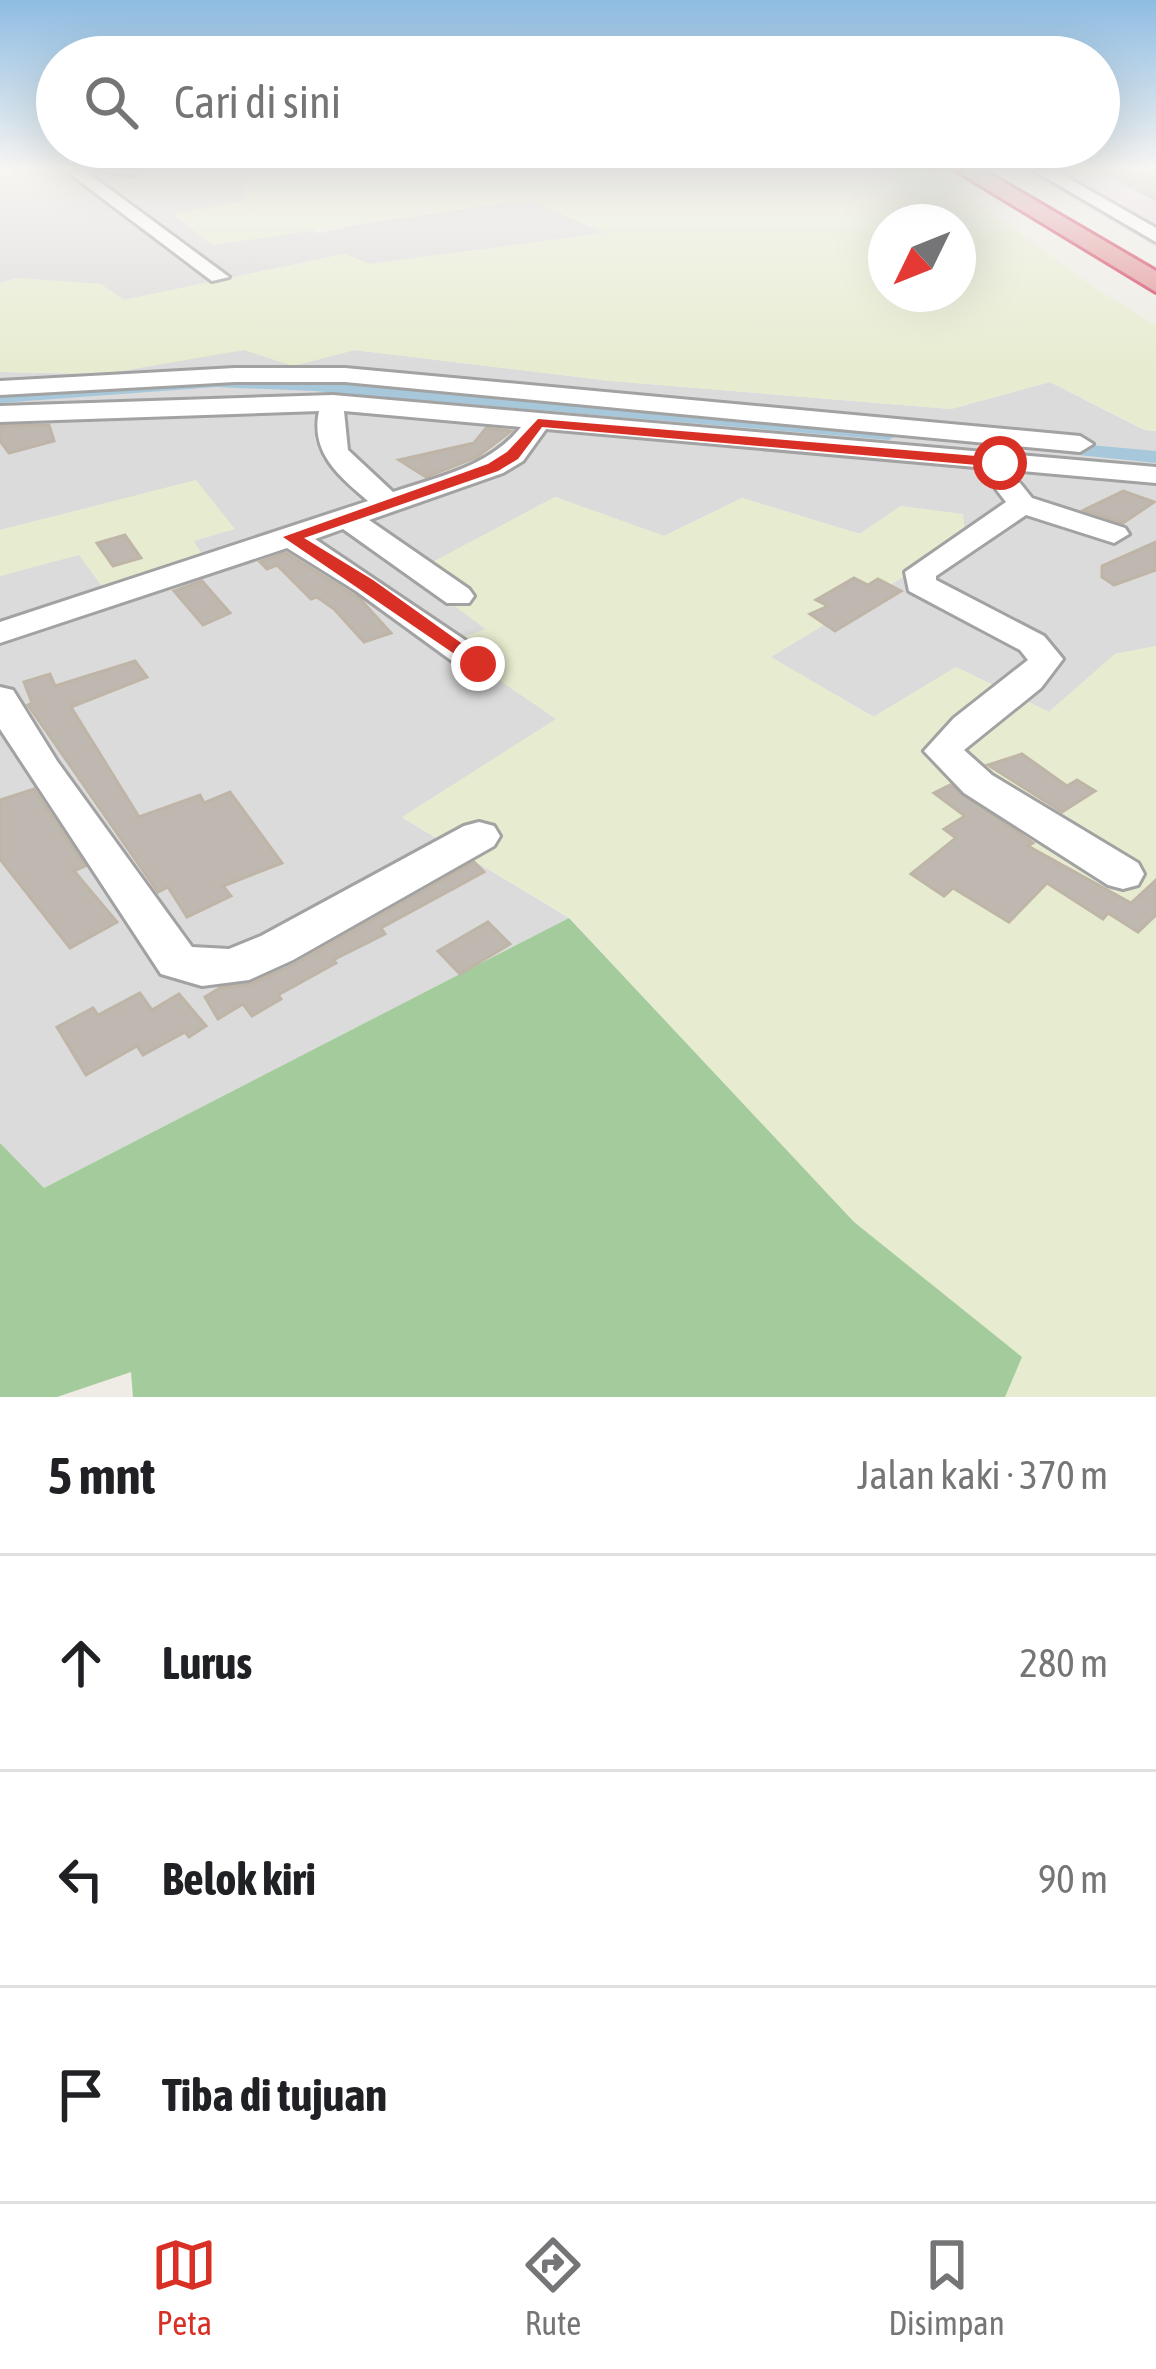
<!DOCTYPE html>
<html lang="id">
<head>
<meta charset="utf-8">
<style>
	:root { --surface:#fff; --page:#f6f6f6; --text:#202124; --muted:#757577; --line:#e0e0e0; --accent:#d93025 }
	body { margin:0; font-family:"Asap Condensed",sans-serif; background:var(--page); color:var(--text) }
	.compass { position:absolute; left:868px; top:204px; width:108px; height:108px; border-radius:50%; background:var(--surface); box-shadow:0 12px 48px #0002; rotate:227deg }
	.stop { position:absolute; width:36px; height:36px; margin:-27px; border:9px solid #d93025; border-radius:50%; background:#fff }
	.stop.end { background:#d93025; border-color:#fff; box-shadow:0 3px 12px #0008 }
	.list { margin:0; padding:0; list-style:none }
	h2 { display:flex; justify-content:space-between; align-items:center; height:156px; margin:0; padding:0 48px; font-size:51px }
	h2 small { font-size:39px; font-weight:400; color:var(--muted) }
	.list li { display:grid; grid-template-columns:78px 1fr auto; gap:36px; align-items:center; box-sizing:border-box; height:216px; padding:0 48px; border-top:3px solid var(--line) }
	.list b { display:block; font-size:45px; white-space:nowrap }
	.list em { font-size:39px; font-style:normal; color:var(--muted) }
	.icon { flex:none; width:66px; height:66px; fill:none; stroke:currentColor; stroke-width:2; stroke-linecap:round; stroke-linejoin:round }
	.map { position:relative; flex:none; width:1156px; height:1397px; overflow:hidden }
	.search { position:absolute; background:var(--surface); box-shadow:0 12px 48px #0002; left:36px; right:36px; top:36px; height:132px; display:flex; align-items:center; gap:30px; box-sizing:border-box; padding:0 42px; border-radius:66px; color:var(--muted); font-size:45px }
	.sheet { height:804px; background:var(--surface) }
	nav { display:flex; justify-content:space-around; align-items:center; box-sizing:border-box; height:168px; border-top:3px solid var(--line); background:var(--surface); font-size:33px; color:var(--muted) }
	nav a { display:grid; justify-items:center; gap:6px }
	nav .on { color:var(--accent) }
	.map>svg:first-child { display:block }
</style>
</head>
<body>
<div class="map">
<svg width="1156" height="1397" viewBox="0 0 1156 1397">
	<rect width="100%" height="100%" fill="#eeece4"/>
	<g fill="#dcdbdb">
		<polygon points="0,170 234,170 245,176 246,200 319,233 401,215 531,200 607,233 370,264 344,254 124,300 18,278 0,283"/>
		<polygon points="244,349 293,366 354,350 611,381 951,409 1050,382 1144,430 1156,431 1156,646 1115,654 1049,712 956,667 874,717 770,657 966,539 901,506 860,534 742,498 664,536 555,497 411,574 487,629 447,644 557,719 403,818 569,918 44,1188 0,1143 0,576 79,554 206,562 193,541 234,529 196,481 0,530 0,372 104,374"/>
	</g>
	<polygon fill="#e7d6e2" points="1024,170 1156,170 1156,247"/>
	<g fill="#e7ecd0" fill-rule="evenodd">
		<path d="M234,170H934L1092,286L1156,326V431L1145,430L1050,382L951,409L611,381L355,350L293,366L244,350L104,374L0,372V283L18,278L101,284L124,300L344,254L370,264L605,233L530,200L212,245L173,214L245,200V176ZM958,222V294H886V222Z"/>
		<polygon points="196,480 235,529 194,541 207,563 108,595 79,555 0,576 0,530"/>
		<polygon points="555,497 664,536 742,498 859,534 901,506 963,514 966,539 771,657 873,717 956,667 1049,712 1115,654 1156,646 1156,1397 1005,1397 1022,1357 854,1222 570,918 402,817 556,719 445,643 486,629 410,574"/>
	</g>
	<polygon fill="#a3cb9b" points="569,918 854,1222 1022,1357 1005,1397 133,1397 131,1372 57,1397 0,1397 0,1143 44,1188"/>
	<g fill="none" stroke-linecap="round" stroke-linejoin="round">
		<g fill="#a7c8da" fill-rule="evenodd">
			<polygon points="216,377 314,381 889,428 899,434 889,440 314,391 216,387 0,403 0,391"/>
			<polygon points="1047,441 1156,451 1156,463 1040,451 1037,447"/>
		</g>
	</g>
	<g fill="#beb8b1" stroke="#bfb5a7" stroke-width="3">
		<polygon points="1100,170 1156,170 1156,200"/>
		<polygon points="49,425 54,441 9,453 0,441 0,426"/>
		<polygon points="486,428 511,431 477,457 426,477 399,460 474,443"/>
		<polygon points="1123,491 1154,502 1123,523 1084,510"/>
		<polygon points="125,535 141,558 113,566 97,543"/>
		<polygon points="1156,542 1156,570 1114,585 1102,577 1102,566"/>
		<polygon points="286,553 360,599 391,633 364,642 334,609 317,597 311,599 277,565 267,569 260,562"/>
		<polygon points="854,578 868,585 878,579 901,591 835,631 810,614 828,606 816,600"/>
		<polygon points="202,581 230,613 203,625 174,591"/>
		<polygon points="135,661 147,677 71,707 139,817 200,795 204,803 230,792 282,863 223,886 231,896 187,917 168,887 158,892 28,705 32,703 24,682 50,674 55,686"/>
		<polygon points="1022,754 1067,786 1077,780 1095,791 1062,812 988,765"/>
		<polygon points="950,785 1033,843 1028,846 1131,903 1156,880 1156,915 1138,932 1108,913 1103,919 1047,883 1009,922 953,888 944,896 911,874 956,838 944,829 965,816 934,793"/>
		<polygon points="34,789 85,866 74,871 117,922 70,948 0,859 0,800"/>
		<polygon points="474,862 484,872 381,928 385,934 333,960 336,963 278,995 281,999 252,1016 243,1004 218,1019 205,997 220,988 251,984 295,964"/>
		<polygon points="488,922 510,944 460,974 438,951"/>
		<polygon points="140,993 152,1010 179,994 206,1026 189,1037 185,1032 143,1055 137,1046 86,1075 57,1027 93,1008 98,1015"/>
	</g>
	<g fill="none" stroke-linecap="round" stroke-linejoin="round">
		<g stroke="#a2a2a2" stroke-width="6">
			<g id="minor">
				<polygon points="65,170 84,170 229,277 212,281"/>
				<polygon points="93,170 141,170 133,175"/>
				<polygon points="1033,170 1054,170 1156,228 1156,242"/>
				<polygon points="235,368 345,368 1080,436 1093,444 1080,452 345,382 235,382 0,395 0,381"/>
				<path d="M333,395L1156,467V483L546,429L523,461L503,473L369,520L469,589L474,596L469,603H447L343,529L315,539L490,657L495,664L490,671H466L356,591L287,548L0,643V622L368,501C339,476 310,453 319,411L0,422V406ZM344,411L521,427C489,467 440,476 393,492L348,450Z"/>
				<polygon points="1010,481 1020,483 1032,498 1125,528 1129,534 1114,543 1026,515 936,576 936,580 1044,636 1063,659 1041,688 964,750 992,775 1138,863 1144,874 1138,885 1123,889 1108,885 964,793 924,751 954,718 1028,660 1020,650 909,591 905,572 1006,502 996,489"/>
				<polygon points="0,687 13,690 57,761 192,947 229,949 261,936 464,826 479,822 494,826 500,836 494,846 293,960 249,980 202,986 161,974 0,729"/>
			</g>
		</g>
		<g stroke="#d02d51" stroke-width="6">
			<polygon id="highway" points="955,170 983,170 1156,271 1156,292"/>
		</g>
		<use href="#minor" fill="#fff" fill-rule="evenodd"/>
		<use href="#highway" fill="#e28f95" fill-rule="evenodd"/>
	</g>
	<linearGradient id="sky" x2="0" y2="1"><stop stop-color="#8ebce2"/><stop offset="0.46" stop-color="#f7f6f3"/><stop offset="1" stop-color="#f7f6f3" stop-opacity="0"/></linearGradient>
	<rect width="1156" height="366" fill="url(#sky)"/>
	<polygon fill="#d93025" points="538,419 1000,458 1007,463 1000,467 542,427 518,459 498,471 304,538 373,580 485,660 485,668 478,670 283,537 488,464 507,452"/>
</svg>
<svg class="compass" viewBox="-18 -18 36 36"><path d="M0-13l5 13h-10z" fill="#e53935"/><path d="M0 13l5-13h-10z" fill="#757577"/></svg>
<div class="stop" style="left:1000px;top:463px"></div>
<div class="stop end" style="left:478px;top:664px"></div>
<div class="search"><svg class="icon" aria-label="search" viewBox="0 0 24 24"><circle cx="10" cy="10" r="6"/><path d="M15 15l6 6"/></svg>Cari di sini</div>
</div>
<section class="sheet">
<h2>5 mnt<small>Jalan kaki · 370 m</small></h2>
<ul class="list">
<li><svg class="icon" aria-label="ahead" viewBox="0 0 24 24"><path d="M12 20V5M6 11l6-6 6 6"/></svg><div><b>Lurus</b></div><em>280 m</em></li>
<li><svg class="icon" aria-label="left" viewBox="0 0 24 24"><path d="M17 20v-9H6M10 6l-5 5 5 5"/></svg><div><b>Belok kiri</b></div><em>90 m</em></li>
<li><svg class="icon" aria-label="arrive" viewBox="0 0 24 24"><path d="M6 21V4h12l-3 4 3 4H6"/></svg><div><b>Tiba di tujuan</b></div></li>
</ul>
</section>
<nav>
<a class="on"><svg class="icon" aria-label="map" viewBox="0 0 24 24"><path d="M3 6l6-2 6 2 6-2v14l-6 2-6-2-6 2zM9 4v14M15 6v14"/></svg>Peta</a>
<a><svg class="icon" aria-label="directions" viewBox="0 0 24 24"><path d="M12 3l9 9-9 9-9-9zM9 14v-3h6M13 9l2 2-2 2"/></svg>Rute</a>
<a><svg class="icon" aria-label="saved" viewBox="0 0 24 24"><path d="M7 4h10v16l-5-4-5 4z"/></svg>Disimpan</a>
</nav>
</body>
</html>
